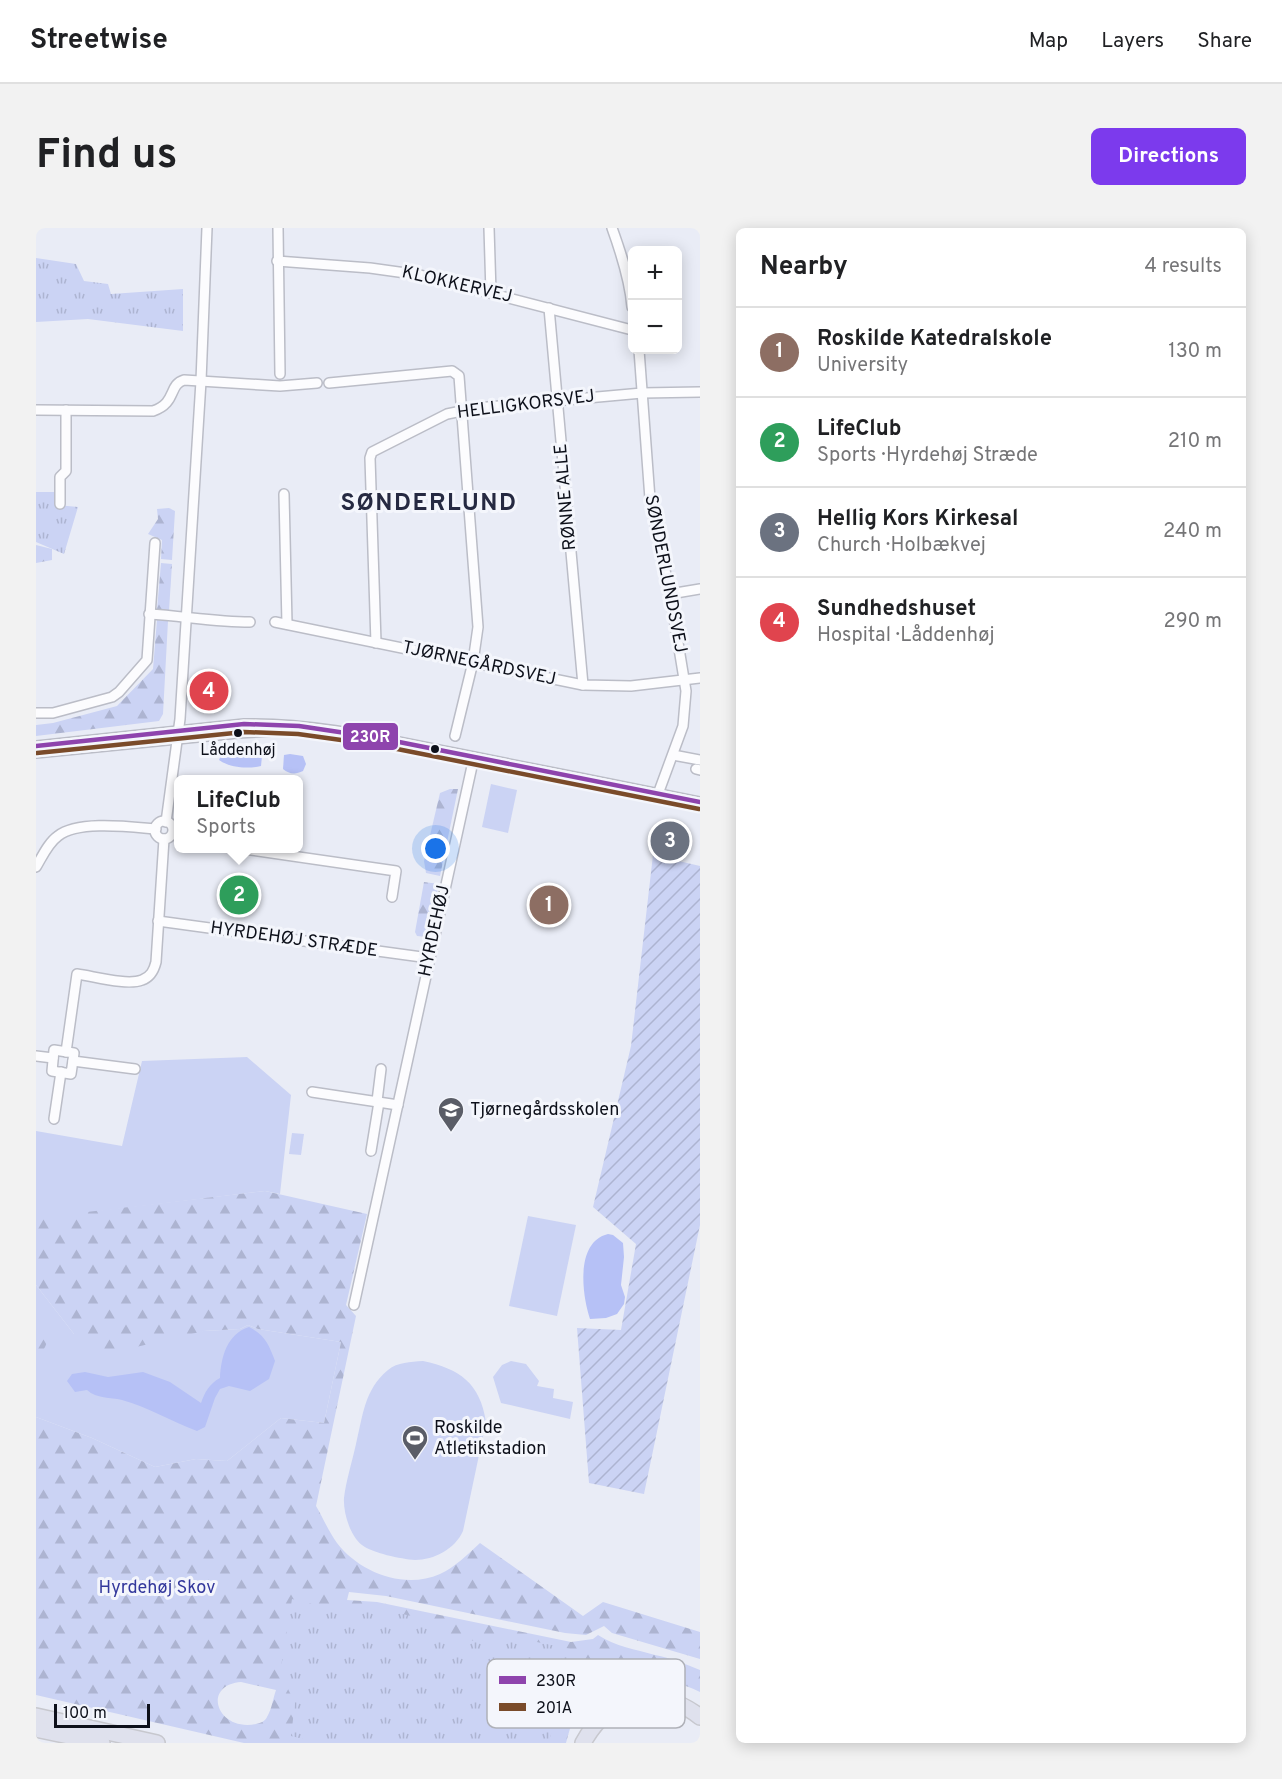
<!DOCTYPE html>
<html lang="en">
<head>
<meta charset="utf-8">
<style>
	:root { --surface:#fff; --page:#f2f2f2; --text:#202124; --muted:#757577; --line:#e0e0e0; --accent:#7c3aed }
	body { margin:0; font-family:Overpass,sans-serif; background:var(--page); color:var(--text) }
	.controls { position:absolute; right:18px; top:18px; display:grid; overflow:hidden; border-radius:9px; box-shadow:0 3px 15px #0003 }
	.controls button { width:54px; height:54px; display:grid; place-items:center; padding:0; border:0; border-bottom:2px solid var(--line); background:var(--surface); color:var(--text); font:30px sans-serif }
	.scale { position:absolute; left:18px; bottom:15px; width:96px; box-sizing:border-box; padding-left:6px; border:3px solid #0d101a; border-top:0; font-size:16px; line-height:21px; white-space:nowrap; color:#0d101a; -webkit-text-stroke:4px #f4f6fc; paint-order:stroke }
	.you { position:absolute; left:400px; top:621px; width:21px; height:21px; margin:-15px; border:4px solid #fff; border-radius:50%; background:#1a73e8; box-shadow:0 0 0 9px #1a73e833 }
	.badge { display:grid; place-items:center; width:39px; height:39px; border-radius:50%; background:var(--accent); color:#fff; font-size:20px; font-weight:700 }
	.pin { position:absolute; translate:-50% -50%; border:3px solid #fff; box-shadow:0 2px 6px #0006 }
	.popup { position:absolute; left:138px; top:547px; width:129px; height:78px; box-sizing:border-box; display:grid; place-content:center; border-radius:9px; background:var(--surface); filter:drop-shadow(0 2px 4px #0005); font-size:20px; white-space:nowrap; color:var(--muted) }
	.popup b { font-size:22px; color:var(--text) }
	.popup::after { content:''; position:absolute; left:50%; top:100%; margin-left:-12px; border:12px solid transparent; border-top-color:var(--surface) }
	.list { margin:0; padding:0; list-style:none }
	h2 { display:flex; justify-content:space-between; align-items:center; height:78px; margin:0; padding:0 24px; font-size:26px }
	h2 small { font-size:20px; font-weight:400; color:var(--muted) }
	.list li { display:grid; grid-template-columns:39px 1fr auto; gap:18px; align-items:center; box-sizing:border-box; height:90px; padding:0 24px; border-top:2px solid var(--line) }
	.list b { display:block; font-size:22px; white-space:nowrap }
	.list p { margin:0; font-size:20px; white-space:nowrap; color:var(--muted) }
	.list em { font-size:20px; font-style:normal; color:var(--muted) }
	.map { position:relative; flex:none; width:664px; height:1515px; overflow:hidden; border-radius:9px }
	header { display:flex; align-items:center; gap:36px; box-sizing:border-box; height:84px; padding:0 30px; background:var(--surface); border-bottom:2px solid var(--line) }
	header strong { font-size:28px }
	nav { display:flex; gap:33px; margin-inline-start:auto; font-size:21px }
	.intro { display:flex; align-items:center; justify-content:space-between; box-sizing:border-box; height:144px; padding:0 36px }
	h1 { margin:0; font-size:42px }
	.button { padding:15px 27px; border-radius:9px; background:var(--accent); color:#fff; font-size:21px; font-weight:700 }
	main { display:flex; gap:36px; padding:0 36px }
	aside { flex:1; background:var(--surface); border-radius:9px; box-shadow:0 3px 15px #0003 }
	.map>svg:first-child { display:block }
</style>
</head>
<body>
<header>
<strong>Streetwise</strong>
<nav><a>Map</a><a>Layers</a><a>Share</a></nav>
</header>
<div class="intro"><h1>Find us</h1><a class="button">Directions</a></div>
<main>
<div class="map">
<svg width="664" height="1515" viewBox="0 0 664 1515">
	<defs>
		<pattern id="forest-firs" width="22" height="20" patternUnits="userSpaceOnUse" patternTransform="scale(1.5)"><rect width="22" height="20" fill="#cbd3f4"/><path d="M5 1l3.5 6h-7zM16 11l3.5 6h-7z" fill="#adb4d1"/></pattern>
		<pattern id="park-tufts" width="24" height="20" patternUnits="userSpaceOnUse" patternTransform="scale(1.5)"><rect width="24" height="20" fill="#cbd3f4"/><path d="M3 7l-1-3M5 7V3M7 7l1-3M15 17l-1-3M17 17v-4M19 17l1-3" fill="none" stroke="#adb4d1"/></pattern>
		<pattern id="garden-furrows" width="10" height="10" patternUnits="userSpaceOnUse" patternTransform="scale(1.5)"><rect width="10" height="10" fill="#cbd3f4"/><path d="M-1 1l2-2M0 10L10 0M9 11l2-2" fill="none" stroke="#adb4d1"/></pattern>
	</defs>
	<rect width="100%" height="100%" fill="#e9ecf6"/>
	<g fill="#cbd3f4">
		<polygon points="455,556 481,562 472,605 446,599"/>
		<polygon points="211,829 255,867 244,966 229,963 0,991 0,903 86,918 106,833"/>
		<polygon points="256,905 268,906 265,927 253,926"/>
		<polygon points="492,988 540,997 521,1088 473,1078"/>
		<polygon points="0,1057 38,1106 168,1103 204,1101 212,1097 222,1101 305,1114 288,1195 245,1190 191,1233 160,1231 119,1239 56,1210 0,1189"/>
		<path d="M387,1133C424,1141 444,1155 450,1194L427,1303C419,1321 398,1332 379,1332C365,1331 336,1325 326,1317C314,1308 307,1284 308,1270C310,1253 316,1234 320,1216C327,1188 328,1162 352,1142C362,1134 374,1134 387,1133Z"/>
		<polygon points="475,1133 490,1136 503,1153 501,1158 518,1161 517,1170 537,1174 534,1191 465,1175 457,1149 466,1137"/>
	</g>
	<g fill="url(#forest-firs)" fill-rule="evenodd">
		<polygon points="133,280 139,283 136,332 125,331 126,312 112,306 122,291 121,281"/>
		<polygon points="0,317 16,321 16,332 0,335"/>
		<polygon points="125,335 136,336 133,383 121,382"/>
		<polygon points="121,392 132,393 127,486 123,493 0,508 0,497 17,495 81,478 117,441"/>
		<polygon points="414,561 422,561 404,648 390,645 388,633 404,565"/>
		<polygon points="388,654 403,656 391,709 381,708 379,704"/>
		<path d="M229,963L331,986L310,1077L320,1088L280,1278C287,1290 293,1304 301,1315C323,1344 368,1362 404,1346C419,1339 431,1327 444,1315L547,1388L567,1374L664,1404V1431L576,1405L568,1398L550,1407L529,1405L350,1368L313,1364L311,1372L341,1374L535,1414L557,1411L562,1407C580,1419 599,1421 619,1427C635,1430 649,1436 664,1442V1464C618,1441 566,1448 537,1493C534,1499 532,1508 530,1515H208L0,1467V1189L56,1210L119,1239L160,1231L191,1233L245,1190L288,1195L305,1114L222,1101L212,1097L204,1101L168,1103L62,1128L38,1106L0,1057V990ZM205,1454L240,1462C237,1470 236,1481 231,1489C229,1493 225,1495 220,1496C181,1504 165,1457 205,1454Z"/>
		<path d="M0,1090C15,1100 15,1119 0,1129Z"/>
	</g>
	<g fill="url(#park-tufts)">
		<polygon points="0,30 40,36 48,53 72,56 75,66 147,61 147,103 52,91 0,94"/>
		<polygon points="0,264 20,264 21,277 42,279 28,326 0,314"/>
		<polygon points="256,1371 293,1380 325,1377 394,1392 407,1404 452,1417 472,1408 544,1423 512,1515 284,1515 255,1508 259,1475 244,1445"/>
	</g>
	<polygon fill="url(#garden-furrows)" points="617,627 664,638 664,997 608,1266 553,1255 541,1100 585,1102 600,1016 557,979 595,818"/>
	<g fill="#b6c1f6">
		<path d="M186,525L226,528L225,538C212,541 194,540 183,532Z"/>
		<path d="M254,526L267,528L270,536L267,543C259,547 253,546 247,541L248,527Z"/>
		<path d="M572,1006L577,1007L587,1015L588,1029L585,1057L589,1069L588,1076L581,1086L570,1090L554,1091C546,1067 539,1014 572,1006Z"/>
		<path d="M213,1099C229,1107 233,1117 239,1133L233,1151L214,1163L193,1158L184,1161L179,1170L169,1199L161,1203C136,1194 112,1179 86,1172C74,1169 61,1171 51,1162L39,1164L31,1153L36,1146L49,1144L72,1149L107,1144L134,1154L165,1175C169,1164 173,1156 184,1150C185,1129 191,1106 213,1099Z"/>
	</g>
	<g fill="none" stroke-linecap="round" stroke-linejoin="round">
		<g stroke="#bbbdc7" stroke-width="12">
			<g id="minor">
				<polyline points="242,0 244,146"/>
				<polyline points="453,0 455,65"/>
				<path d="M576,0C585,25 594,52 596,79"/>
				<polyline points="241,33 334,40 384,47 596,102"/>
				<polyline points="513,80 547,457"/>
				<polyline points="603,122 614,271 634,366 650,463 647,498 622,566"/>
				<polyline points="293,155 416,143 423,148 442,399 437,434 419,508"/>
				<path d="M0,182L117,183C141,175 132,157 148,152L244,158L281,155"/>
				<polyline points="248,266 251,396"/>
				<polyline points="24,276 24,249 30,243 30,182"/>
				<polyline points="634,366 664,361"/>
				<path d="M113,386C147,388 180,394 214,394"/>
				<polyline points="239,394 547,457 595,458 664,450"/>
				<polyline points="340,415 334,230 336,224 411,186 440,180 606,165 664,164"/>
				<polyline points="0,485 17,485 76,469 83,464 111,432 119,315"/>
				<path d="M0,518L208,496C282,495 351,512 423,526C503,542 584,558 664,574"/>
				<polyline points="0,525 202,505 253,502"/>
				<polyline points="637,527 664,532"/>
				<polyline points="660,541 664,542"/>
				<circle cx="128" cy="602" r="9"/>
				<polyline points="130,594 144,491 165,153 171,0"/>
				<polyline points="201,620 360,643 356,669"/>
				<path d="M0,639C6,629 12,615 22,608C42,592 95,599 120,601"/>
				<polyline points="122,693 393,730"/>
				<polygon points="18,822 38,825 35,846 16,843"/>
				<path d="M30,824L41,746C57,748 91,758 106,752C115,749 118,742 120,734L128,611"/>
				<polyline points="0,828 17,830"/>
				<polyline points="37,833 99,841"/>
				<polyline points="276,864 362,877"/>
				<polyline points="341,873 345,841"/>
				<polyline points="18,891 25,844"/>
				<polyline points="335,923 343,874"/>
				<polyline points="318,1077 438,529"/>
			</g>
		</g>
		<g stroke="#c7c8ce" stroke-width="18">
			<g id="highway">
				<polyline points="0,1488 121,1515"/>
				<polyline points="0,1501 66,1515"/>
				<path d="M547,1515C572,1468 621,1455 664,1489"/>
			</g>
		</g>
		<use href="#minor" stroke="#fcfcfe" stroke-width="9"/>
		<use href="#highway" stroke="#dfe1ed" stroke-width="15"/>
		<g stroke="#f4f6fc" stroke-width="9">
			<polyline id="bus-1" points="0,518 208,496 263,498 343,510 664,574"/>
		</g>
		<g stroke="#f4f6fc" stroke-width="9">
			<polyline id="bus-2" points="1,525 208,504 262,506 341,517 663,581"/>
		</g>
		<use href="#bus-1" stroke="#8e44ad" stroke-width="4.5"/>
		<use href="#bus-2" stroke="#7a4b2a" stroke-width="4.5"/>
	</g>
	<defs>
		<g id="school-pin" transform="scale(1.35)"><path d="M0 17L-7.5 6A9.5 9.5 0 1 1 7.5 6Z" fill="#5a5d67" stroke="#f4f6fc"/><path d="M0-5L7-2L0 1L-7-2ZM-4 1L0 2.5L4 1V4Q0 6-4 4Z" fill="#fff"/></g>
		<g id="stadium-pin" transform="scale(1.35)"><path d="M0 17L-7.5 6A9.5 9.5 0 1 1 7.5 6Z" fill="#5a5d67" stroke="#f4f6fc"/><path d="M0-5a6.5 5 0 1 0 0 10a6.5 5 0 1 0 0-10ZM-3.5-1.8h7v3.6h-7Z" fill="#fff"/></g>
	</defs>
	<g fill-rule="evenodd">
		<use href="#school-pin" x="415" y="882"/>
		<use href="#stadium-pin" x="379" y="1210"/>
	</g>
	<g fill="#0d101a" stroke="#f4f6fc" stroke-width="2">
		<circle cx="202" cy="505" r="5"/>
		<circle cx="399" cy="521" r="5"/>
	</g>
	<g text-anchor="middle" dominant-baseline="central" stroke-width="6" stroke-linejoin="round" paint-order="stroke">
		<g font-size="16" fill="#0d101a" stroke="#f4f6fc">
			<text x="202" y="523">Låddenhøj</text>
		</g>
		<g font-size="18" fill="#0d101a" stroke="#f4f6fc">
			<text transform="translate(421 57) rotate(13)">KLOKKERVEJ</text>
			<text transform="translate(490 177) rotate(-7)">HELLIGKORSVEJ</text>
			<text transform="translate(530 269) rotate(-95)">RØNNE ALLE</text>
			<text transform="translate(629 346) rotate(79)">SØNDERLUNDSVEJ</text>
			<text transform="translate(443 436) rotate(12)">TJØRNEGÅRDSVEJ</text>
			<text transform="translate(399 703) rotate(-78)">HYRDEHØJ</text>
			<text transform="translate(258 712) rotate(8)">HYRDEHØJ STRÆDE</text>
		</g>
		<g font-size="18" fill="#0d101a" stroke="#f4f6fc" text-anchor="start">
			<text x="434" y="882">Tjørnegårdsskolen</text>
			<text x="398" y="1200">Roskilde<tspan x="398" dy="21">Atletikstadion</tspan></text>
		</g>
		<g font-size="18" fill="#33389c" stroke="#f4f6fc">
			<text x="121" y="1360">Hyrdehøj Skov</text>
		</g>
		<g font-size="24" font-weight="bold" letter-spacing="1.5" fill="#262a42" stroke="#f4f6fc">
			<text x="393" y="276">SØNDERLUND</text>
		</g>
	</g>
	<rect x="451" y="1431" width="198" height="69" rx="9" fill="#f4f6fc" stroke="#afb1b8" stroke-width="1.5"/>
	<rect x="463" y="1448" width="27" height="8" fill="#8e44ad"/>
	<rect x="463" y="1475" width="27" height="8" fill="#7a4b2a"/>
	<g font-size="16" fill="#0d101a">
		<text x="500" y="1458">230R</text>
		<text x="500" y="1485">201A</text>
	</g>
	<rect stroke="#f4f6fc" stroke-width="2" x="306" y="494" width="57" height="29" rx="6" fill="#8e44ad"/>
	<g font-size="16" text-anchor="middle" font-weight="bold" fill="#fff">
		<text x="334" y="514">230R</text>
	</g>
</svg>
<div class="controls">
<button>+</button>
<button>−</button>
</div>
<div class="scale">100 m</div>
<div class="you"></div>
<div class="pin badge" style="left:513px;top:677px;background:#8d6e63">1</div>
<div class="pin badge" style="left:203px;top:667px;background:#2e9e5b">2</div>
<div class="popup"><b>LifeClub</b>Sports</div>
<div class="pin badge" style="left:634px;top:613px;background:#6b7280">3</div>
<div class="pin badge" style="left:173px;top:463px;background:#e0444e">4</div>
</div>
<aside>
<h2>Nearby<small>4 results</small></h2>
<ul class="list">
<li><span class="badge" style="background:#8d6e63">1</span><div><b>Roskilde Katedralskole</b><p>University</p></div><em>130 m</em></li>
<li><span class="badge" style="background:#2e9e5b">2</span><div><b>LifeClub</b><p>Sports · Hyrdehøj Stræde</p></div><em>210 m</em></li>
<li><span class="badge" style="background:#6b7280">3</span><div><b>Hellig Kors Kirkesal</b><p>Church · Holbækvej</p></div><em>240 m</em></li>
<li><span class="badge" style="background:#e0444e">4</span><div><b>Sundhedshuset</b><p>Hospital · Låddenhøj</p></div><em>290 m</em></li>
</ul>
</aside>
</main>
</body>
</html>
